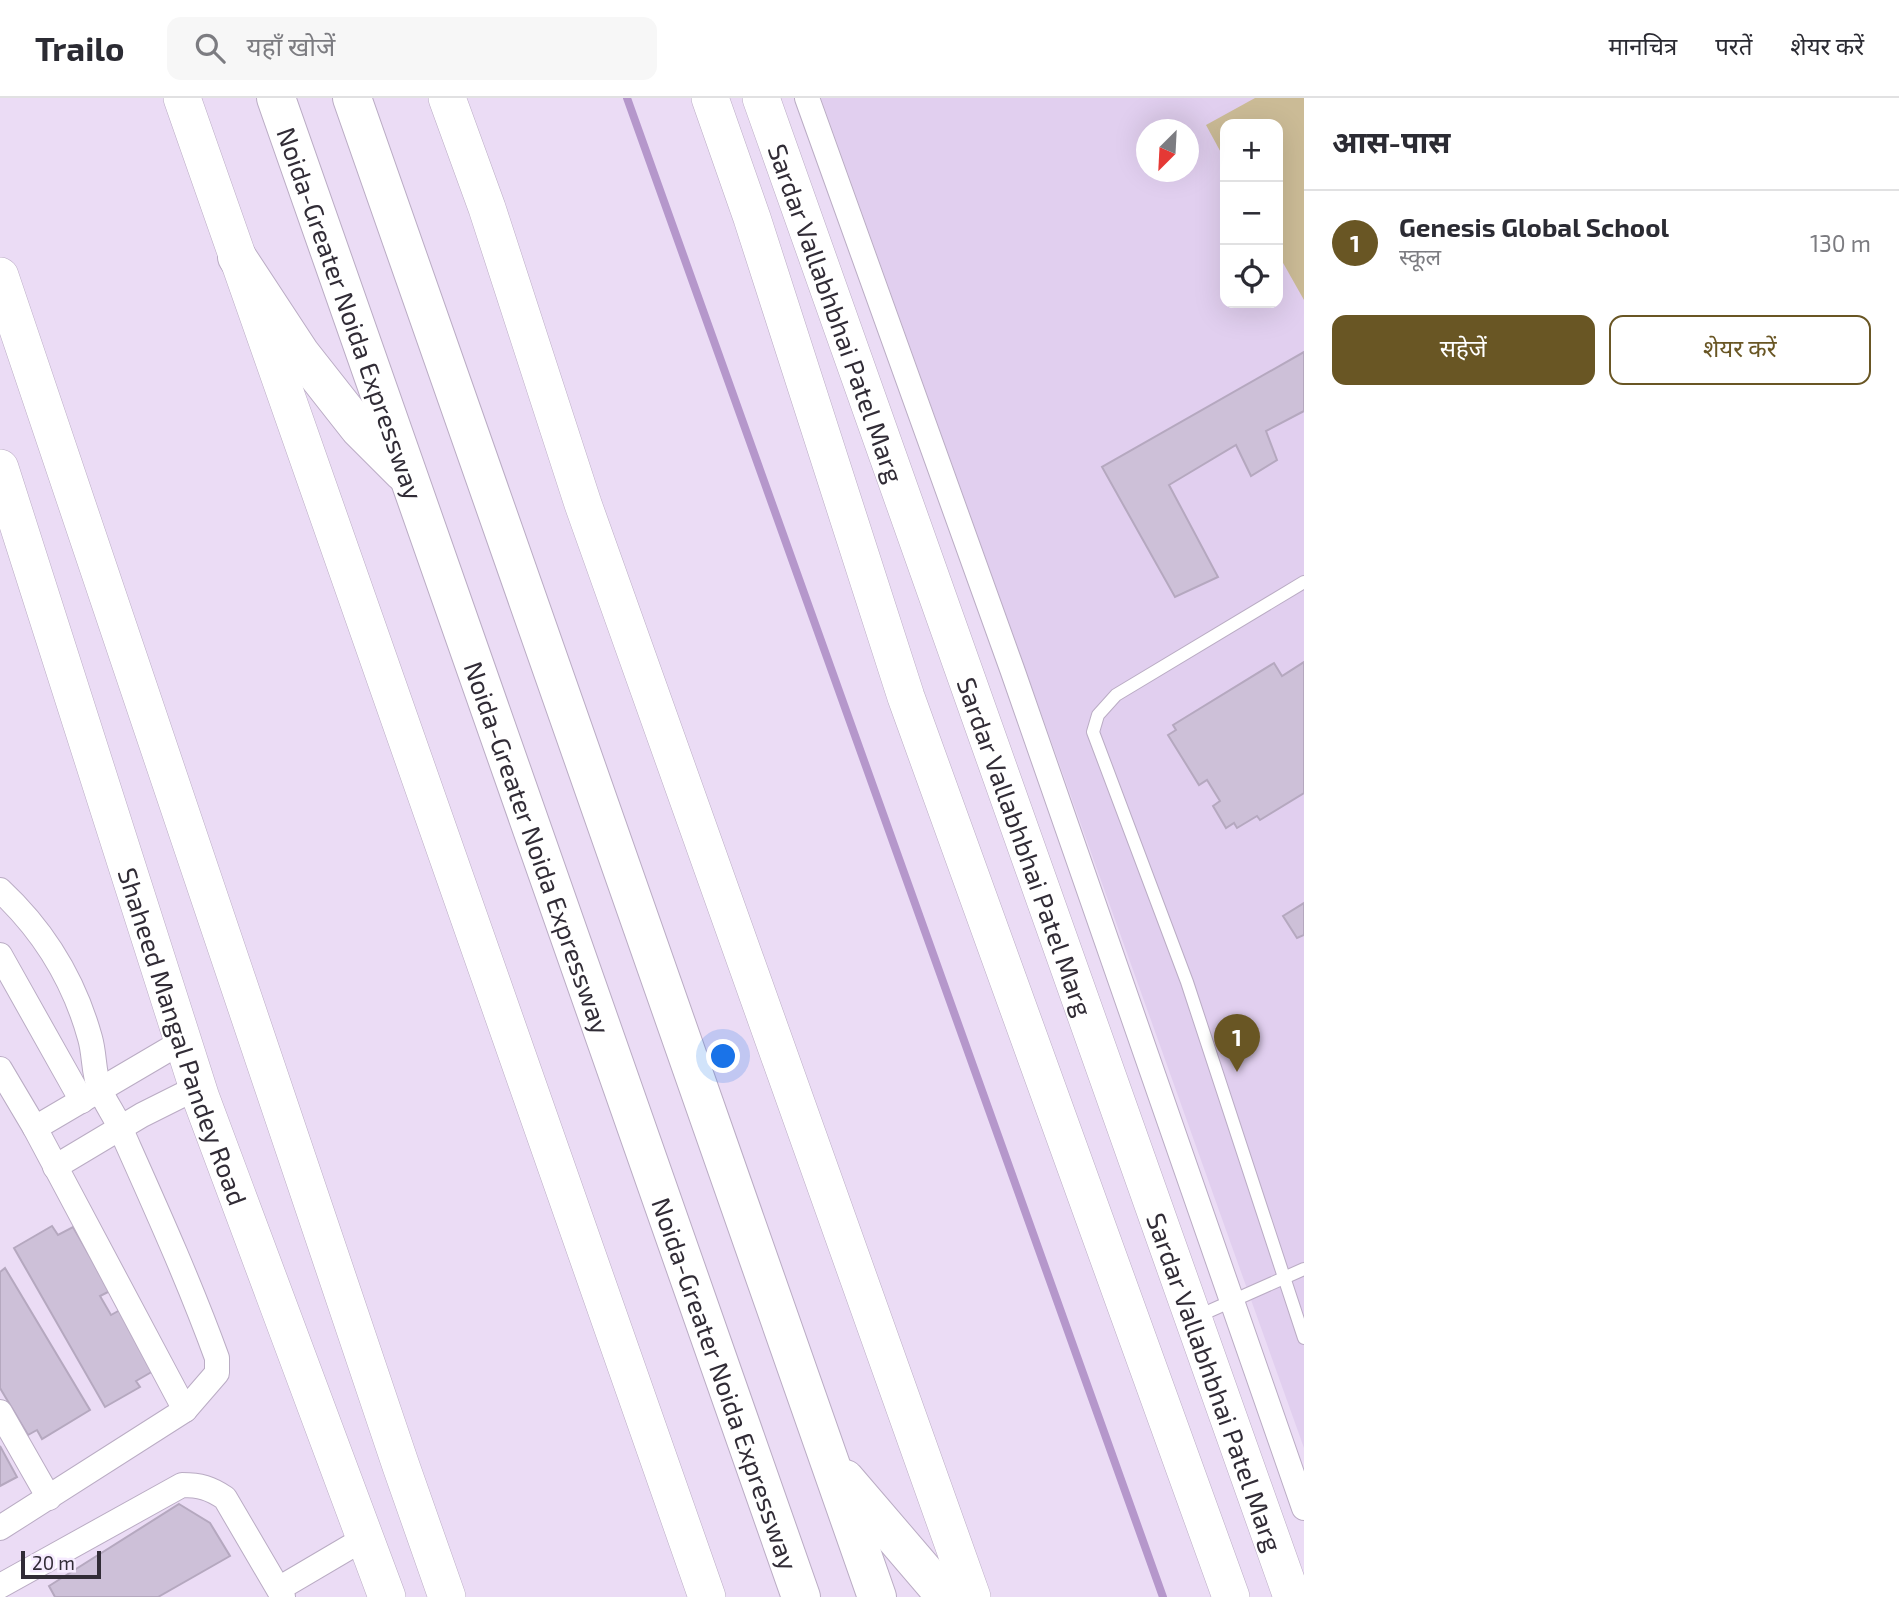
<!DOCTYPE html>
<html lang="hi">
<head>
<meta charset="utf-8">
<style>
	:root { --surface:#fff; --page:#f7f7f7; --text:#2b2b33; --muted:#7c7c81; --line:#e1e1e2; --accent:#695624 }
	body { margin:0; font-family:"Exo 2","Noto Sans Devanagari",sans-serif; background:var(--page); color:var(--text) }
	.controls { position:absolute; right:21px; top:21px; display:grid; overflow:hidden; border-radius:14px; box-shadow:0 7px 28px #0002 }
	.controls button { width:63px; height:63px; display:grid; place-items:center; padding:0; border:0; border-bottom:2px solid var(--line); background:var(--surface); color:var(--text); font:35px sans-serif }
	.compass { position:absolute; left:1136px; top:21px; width:63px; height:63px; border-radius:50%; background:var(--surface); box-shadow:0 7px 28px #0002; rotate:204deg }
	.scale { position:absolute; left:21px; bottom:18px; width:80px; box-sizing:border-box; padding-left:7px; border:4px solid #312c36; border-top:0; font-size:19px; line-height:24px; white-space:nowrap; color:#312c36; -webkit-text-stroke:5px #f6ebff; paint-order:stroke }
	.you { position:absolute; left:724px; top:959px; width:24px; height:24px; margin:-18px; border:5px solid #fff; border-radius:50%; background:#1a73e8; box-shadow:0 0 0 10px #1a73e833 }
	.badge { display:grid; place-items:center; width:46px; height:46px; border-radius:50%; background:var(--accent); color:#fff; font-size:23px; font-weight:700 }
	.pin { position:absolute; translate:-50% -58px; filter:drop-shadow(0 2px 4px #0008) }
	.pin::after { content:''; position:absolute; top:37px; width:24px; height:21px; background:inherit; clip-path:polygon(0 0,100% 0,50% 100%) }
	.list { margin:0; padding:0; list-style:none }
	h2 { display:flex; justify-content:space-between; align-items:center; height:91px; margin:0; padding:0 28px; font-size:30px }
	h2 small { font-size:23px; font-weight:400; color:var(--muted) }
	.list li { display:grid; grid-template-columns:46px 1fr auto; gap:21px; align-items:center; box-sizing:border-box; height:105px; padding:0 28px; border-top:2px solid var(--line) }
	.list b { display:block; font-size:26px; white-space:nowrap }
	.list p { margin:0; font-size:23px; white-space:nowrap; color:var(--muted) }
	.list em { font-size:23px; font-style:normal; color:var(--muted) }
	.actions { display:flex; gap:14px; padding:21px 28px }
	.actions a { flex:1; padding:16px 0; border:2px solid var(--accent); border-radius:14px; text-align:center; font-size:24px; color:var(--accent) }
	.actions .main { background:var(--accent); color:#fff }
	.icon { flex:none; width:38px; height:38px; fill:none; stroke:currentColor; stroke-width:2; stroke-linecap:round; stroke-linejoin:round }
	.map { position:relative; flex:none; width:1304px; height:1499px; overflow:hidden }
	header { display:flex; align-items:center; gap:42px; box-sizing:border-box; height:98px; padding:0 35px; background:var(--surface); border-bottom:2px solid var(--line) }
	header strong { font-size:33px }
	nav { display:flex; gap:38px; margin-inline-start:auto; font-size:24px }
	.search { width:490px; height:63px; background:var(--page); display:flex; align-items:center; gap:18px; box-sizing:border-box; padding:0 24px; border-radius:14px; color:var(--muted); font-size:26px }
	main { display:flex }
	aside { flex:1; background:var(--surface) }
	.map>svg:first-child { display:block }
</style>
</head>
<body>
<header>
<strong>Trailo</strong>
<div class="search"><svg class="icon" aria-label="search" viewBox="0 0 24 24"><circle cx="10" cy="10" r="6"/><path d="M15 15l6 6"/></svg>यहाँ खोजें</div>
<nav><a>मानचित्र</a><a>परतें</a><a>शेयर करें</a></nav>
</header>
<main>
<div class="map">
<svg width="1304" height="1499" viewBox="0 0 1304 1499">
	<rect width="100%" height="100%" fill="#ebdcf5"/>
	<path fill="#e1cfef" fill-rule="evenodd" d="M821,0H1304V1350L1035,598ZM1225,26H1278V205H1225ZM1146,32H1188V74H1146Z"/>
	<polygon fill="#cbbb96" points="1255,0 1304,0 1304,202 1278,156 1278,26 1225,26 1225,62 1206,27"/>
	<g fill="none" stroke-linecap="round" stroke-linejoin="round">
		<polyline stroke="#b597cb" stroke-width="8" points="627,0 1163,1499"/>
	</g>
	<g fill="#cdc0d8" stroke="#b5a8bf" stroke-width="2">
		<polygon points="1304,254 1304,313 1266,333 1277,362 1251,378 1236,347 1169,387 1218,479 1175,499 1102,369"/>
		<polygon points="1304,564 1304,695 1260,722 1257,718 1237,730 1234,725 1226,730 1213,708 1220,703 1207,682 1199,687 1168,637 1176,632 1173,627 1274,565 1282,578"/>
		<polygon points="1304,805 1304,837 1297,840 1283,818"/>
		<polygon points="52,1128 58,1137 73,1129 110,1193 100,1198 111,1217 120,1212 155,1272 136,1283 140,1289 105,1309 14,1150"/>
		<polygon points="5,1170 90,1312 42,1341 37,1332 28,1337 0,1290 0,1174"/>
		<polygon points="0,1348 17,1379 0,1388"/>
		<polygon points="179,1406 210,1425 230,1458 158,1499 55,1499 49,1488"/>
	</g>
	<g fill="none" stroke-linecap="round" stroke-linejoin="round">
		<g stroke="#baacc4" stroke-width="14">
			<g id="lane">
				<polyline points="1304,484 1116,597 1098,617 1093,634 1187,884 1304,1240"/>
				<polyline points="1196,1219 1304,1171"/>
			</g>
		</g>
		<g stroke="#baacc4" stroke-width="26">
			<g id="street">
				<polyline points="807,0 1012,571 1304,1410"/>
				<path d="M0,792C44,833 74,882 90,940C95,957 93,975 100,992C106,1006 116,1019 122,1034C155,1108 189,1183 217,1260V1275L185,1312L0,1430"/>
				<polyline points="0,857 82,1003"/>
				<polyline points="0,971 35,1030 185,1312"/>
				<polyline points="35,1030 183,943"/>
				<polyline points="55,1069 142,1017 198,989"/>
				<polyline points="0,1314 49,1400"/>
				<path d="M0,1488L182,1387C200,1387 210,1390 225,1400L283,1499"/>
				<polyline points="280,1490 365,1440"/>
			</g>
		</g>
		<g stroke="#baacc4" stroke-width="38">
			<g id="secondary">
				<polyline points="182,0 707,1499"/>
				<polyline points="447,0 487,110 583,406 972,1499"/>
				<polyline points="710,0 752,120 906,599 1231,1499"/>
				<path id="s1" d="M761,0L1292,1499"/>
				<polyline points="0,178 401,1368 447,1499"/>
				<path id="s2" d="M0,370L201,1000L387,1499"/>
			</g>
		</g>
		<g stroke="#baacc4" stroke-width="40">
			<g id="highway">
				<path id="s3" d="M276,0L801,1499"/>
				<polyline points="352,0 877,1499"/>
				<polyline points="237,159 300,255 359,330 403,374"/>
				<polyline points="845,1381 946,1499"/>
			</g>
		</g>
		<use href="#lane" stroke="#fff" stroke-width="12"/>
		<use href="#street" stroke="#fff" stroke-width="24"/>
		<use href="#secondary" stroke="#fff" stroke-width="37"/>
		<use href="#highway" stroke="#fff" stroke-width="38"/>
	</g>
	<g text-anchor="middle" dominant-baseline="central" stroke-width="6" stroke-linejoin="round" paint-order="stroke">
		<g font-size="26" fill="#312c36" stroke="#f6ebff">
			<text stroke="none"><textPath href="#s3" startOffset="228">Noida-Greater Noida Expressway</textPath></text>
			<text stroke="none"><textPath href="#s1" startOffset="228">Sardar Vallabhbhai Patel Marg</textPath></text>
			<text stroke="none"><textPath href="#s1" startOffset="794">Sardar Vallabhbhai Patel Marg</textPath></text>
			<text stroke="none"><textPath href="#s3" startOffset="794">Noida-Greater Noida Expressway</textPath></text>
			<text stroke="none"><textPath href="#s2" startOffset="597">Shaheed Mangal Pandey Road</textPath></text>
			<text stroke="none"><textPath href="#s1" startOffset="1362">Sardar Vallabhbhai Patel Marg</textPath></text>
			<text stroke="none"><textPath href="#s3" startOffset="1362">Noida-Greater Noida Expressway</textPath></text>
		</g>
	</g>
</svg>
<div class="controls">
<button>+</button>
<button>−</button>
<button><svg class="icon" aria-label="locate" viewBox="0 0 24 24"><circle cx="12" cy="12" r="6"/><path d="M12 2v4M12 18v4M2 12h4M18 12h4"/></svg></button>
</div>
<svg class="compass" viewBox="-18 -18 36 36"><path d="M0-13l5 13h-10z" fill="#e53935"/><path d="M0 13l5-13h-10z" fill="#7c7c81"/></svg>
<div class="scale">20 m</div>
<div class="you"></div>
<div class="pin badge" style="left:1237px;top:974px">1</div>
</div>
<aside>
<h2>आस-पास<small></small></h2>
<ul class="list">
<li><span class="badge">1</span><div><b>Genesis Global School</b><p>स्कूल</p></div><em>130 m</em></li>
</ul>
<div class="actions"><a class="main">सहेजें</a><a>शेयर करें</a></div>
</aside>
</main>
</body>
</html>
